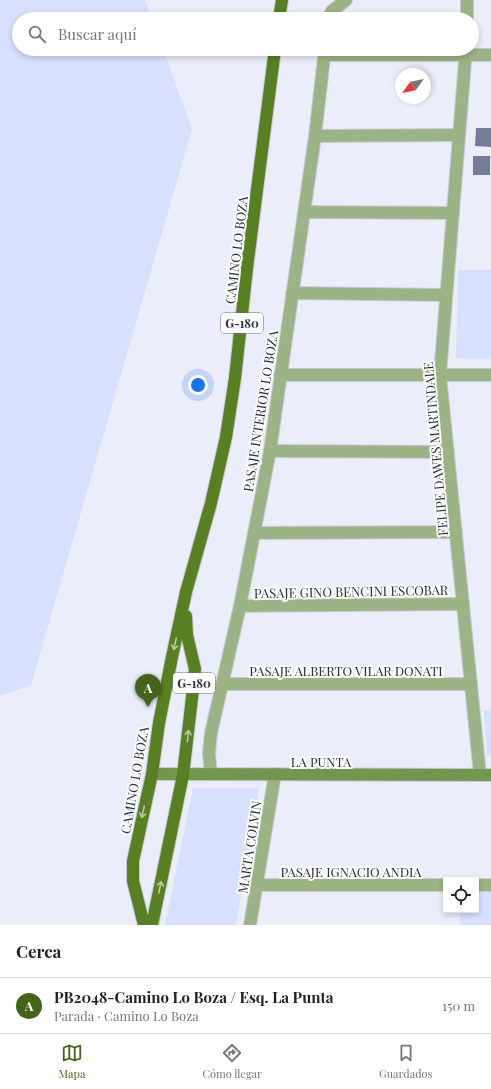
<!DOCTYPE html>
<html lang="es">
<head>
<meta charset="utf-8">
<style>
	:root { --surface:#fff; --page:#f6f6f6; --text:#222; --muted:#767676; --line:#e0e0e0; --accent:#456419 }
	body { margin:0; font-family:"Playfair Display",serif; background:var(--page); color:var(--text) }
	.controls { position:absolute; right:12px; bottom:12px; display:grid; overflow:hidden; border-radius:0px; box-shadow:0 2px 6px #0003 }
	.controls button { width:36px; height:36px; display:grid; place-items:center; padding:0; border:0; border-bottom:1px solid var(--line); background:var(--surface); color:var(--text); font:20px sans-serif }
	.compass { position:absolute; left:395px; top:68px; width:36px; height:36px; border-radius:50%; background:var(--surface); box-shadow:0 2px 6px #0003; rotate:237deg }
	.you { position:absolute; left:198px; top:385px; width:14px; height:14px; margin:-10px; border:3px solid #fff; border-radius:50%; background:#1a73e8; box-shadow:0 0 0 6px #1a73e833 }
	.badge { display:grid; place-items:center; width:26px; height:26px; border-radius:50%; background:var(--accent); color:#fff; font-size:13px; font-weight:700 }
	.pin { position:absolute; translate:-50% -33px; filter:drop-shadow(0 1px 2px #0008) }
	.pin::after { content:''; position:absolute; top:21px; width:14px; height:12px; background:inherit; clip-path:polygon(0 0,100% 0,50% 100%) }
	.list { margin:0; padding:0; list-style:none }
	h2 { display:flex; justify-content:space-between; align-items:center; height:52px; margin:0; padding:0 16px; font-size:17px }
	h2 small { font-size:13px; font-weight:400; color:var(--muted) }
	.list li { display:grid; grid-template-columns:26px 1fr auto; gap:12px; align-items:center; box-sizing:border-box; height:56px; padding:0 16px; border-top:1px solid var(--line) }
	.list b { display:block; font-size:15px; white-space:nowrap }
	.list p { margin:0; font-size:13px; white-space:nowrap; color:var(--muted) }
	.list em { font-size:13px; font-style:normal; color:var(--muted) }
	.icon { flex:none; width:22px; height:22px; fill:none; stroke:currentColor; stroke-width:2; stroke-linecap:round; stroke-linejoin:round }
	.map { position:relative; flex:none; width:491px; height:925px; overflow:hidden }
	.search { position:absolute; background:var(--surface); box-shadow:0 2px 6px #0003; left:12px; right:12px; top:12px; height:44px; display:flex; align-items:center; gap:10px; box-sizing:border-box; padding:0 14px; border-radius:22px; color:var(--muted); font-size:15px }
	.sheet { height:108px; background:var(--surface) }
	nav { display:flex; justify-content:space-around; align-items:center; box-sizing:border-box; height:56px; border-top:1px solid var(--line); background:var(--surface); font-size:11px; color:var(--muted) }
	nav a { display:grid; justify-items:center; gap:2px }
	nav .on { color:var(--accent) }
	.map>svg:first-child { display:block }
</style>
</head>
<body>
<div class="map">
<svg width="491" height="925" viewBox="0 0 491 925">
	<rect width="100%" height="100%" fill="#ebedfa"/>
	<g fill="#d9dffe">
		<polygon points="0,0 145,0 152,19 19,19 19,49 163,49 192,129 31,685 0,696"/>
		<polygon points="458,270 491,270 491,359 456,358"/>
		<polygon points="491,710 491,755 487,755 484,711"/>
		<polygon points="193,788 259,788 236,925 165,925"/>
		<polygon points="476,888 491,888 491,925 460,925 460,910 476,910"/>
	</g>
	<g fill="#767b98">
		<polygon points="476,128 491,128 491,147 475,146"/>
		<rect x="473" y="156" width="17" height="19"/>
	</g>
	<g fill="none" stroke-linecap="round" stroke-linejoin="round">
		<g stroke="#c8cad7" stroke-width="14">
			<g id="street">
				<polyline points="328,19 332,11 346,0"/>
				<polyline points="467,19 467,0"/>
				<polyline points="466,49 440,375 480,775"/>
				<polyline points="324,55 491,55"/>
				<polyline points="315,136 459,135"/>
				<polyline points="304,212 453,213"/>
				<polyline points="292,293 446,295"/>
				<polyline points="280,375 491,375"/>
				<polyline points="270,451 448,452"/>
				<polyline points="254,533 456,532"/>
				<polyline points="240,606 463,604"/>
				<polyline points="222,684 471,684"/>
				<polyline points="211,774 209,754 211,733 240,606 270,451 315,136 325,49"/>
				<polyline points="257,885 446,885"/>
				<polyline points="476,885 491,885"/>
				<polyline points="250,925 275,774"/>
			</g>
		</g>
		<g stroke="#c8cad7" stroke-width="14">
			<polyline id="secondary" points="152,774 491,775"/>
		</g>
		<g stroke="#c8cad7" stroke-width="14">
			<g id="primary">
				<polyline points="279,19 282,0"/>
				<polyline points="144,925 133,881 133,861 152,774 159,723 172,657 186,592 211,503 226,437 235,378 247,268 275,49"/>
				<polyline points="152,925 183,775 193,689 195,669 187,635 186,616"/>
			</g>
		</g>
		<use href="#street" stroke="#9cb385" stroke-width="12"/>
		<use href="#secondary" stroke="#74954f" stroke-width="12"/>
		<use href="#primary" stroke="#587f21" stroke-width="12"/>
	</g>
	<defs><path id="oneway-shaft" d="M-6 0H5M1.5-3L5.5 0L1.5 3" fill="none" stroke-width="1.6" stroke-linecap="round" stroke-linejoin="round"/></defs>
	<g stroke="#bac9a4">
		<use href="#oneway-shaft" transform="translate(175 644) rotate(102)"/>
		<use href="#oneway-shaft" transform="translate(188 736) rotate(-83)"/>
		<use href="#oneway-shaft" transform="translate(143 812) rotate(102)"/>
		<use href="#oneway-shaft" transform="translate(160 887) rotate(-78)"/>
	</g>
	<g text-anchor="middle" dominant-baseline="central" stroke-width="4" stroke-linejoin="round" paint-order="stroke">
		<g fill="#fbfbfb" stroke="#696a72" stroke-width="1">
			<rect x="221" y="313" width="42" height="20" rx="3"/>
			<rect x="173" y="673" width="42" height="20" rx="3"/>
		</g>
		<g font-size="12" font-weight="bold" fill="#2a2c38">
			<text x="242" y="323">G-180</text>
			<text x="194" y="683">G-180</text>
		</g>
		<g font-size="13" fill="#2a2c38" stroke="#fbfbfb">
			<text transform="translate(236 250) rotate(-83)">CAMINO LO BOZA</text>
			<text transform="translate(260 411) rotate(-81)">PASAJE INTERIOR LO BOZA</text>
			<text transform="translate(435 449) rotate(-95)">FELIPE DAWES MARTINDALE</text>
			<text transform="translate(351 591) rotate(-1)">PASAJE GINO BENCINI ESCOBAR</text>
			<text x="346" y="670">PASAJE ALBERTO VILAR DONATI</text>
			<text x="321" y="761">LA PUNTA</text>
			<text transform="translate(134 780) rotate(-80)">CAMINO LO BOZA</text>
			<text transform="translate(249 847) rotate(-81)">MARTA COLVIN</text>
			<text x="351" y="871">PASAJE IGNACIO ANDIA</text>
		</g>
	</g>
</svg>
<div class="controls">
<button><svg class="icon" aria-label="locate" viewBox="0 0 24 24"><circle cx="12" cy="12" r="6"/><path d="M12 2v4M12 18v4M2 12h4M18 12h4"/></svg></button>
</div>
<svg class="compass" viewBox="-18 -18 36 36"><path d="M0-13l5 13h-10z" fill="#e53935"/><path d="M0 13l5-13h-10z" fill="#767676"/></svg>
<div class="you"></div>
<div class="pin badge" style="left:148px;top:707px">A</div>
<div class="search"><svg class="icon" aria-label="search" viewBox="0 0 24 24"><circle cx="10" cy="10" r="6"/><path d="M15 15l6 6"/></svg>Buscar aquí</div>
</div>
<section class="sheet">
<h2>Cerca<small></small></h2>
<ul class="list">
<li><span class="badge">A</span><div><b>PB2048-Camino Lo Boza / Esq. La Punta</b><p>Parada · Camino Lo Boza</p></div><em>150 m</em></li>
</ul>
</section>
<nav>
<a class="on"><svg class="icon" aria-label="map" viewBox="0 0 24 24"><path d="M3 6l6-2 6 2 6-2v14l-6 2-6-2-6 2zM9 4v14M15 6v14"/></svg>Mapa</a>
<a><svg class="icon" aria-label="directions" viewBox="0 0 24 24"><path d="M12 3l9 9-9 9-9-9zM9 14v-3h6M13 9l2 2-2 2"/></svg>Cómo llegar</a>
<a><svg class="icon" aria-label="saved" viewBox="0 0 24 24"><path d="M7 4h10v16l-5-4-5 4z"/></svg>Guardados</a>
</nav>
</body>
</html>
